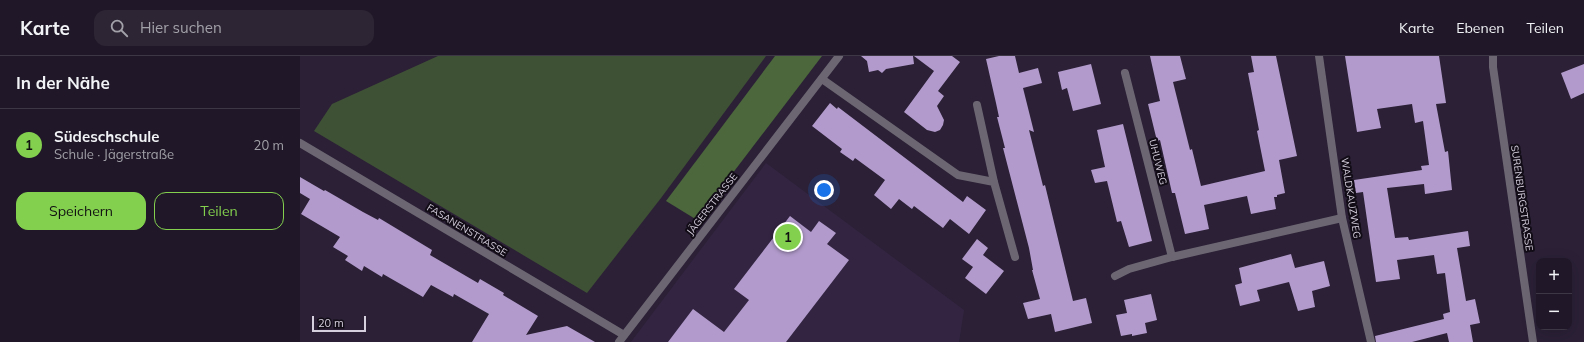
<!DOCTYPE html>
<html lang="de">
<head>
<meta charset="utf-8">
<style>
	:root { --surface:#201828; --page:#2d2534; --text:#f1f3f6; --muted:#a2a0a8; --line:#3d3745; --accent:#83d04f }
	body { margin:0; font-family:Mulish,sans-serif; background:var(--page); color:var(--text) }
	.controls { position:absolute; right:12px; bottom:12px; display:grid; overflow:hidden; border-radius:8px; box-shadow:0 4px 16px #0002 }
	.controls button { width:36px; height:36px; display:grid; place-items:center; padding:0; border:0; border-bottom:1px solid var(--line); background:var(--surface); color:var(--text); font:20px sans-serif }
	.scale { position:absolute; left:12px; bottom:10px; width:54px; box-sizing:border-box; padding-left:4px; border:2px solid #d6cfde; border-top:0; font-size:11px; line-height:14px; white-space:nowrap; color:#d6cfde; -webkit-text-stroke:3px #110c16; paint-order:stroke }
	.you { position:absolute; left:524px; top:134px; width:14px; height:14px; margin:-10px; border:3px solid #fff; border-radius:50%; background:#1a73e8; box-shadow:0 0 0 6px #1a73e833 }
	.badge { display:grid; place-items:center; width:26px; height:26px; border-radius:50%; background:var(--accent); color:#111; font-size:13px; font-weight:700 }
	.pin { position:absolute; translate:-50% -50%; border:2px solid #fff; box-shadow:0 1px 4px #0006 }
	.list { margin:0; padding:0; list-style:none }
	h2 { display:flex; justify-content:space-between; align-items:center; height:52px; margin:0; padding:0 16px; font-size:17px }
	h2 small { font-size:13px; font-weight:400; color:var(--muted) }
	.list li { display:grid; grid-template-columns:26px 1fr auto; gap:12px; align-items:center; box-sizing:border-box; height:72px; padding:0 16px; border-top:1px solid var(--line) }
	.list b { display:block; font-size:15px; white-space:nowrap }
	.list p { margin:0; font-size:13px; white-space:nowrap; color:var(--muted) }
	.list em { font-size:13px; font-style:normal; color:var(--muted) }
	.actions { display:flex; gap:8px; padding:12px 16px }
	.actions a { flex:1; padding:9px 0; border:1px solid var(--accent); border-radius:12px; text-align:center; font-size:14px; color:var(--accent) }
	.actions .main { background:var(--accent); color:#111 }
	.icon { flex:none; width:22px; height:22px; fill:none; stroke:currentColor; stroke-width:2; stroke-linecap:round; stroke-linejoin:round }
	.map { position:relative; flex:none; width:1284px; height:286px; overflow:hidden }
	header { display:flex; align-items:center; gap:24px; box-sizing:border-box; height:56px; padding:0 20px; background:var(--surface); border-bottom:1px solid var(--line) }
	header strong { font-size:19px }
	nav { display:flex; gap:22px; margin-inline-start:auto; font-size:14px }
	.search { width:280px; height:36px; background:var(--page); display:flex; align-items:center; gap:10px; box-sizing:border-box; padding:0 14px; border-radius:12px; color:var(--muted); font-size:15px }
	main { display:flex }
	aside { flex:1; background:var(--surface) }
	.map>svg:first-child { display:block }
</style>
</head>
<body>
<header>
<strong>Karte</strong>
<div class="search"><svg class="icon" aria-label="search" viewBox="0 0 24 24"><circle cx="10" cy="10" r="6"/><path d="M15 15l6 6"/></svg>Hier suchen</div>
<nav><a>Karte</a><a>Ebenen</a><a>Teilen</a></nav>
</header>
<main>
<aside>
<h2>In der Nähe<small></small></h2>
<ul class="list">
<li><span class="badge">1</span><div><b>Südeschschule</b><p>Schule · Jägerstraße</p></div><em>20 m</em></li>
</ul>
<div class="actions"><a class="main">Speichern</a><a>Teilen</a></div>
</aside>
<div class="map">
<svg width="1284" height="286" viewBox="0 0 1284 286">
	<rect width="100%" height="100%" fill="#2b2036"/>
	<polygon fill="#332542" points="466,107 664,254 659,286 331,286"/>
	<polygon fill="#3f5135" points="138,0 466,0 361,142 287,237 14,75 32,48"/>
	<polygon fill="#4b673b" points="475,0 522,0 397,164 366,145"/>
	<g fill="#b29bcc">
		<polygon points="561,0 613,0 614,8 586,13 582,17 578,14 569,16 567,5"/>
		<polygon points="614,0 652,0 660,6 638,35 644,40 637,50 644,64 643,69 640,74 635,76 627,74 604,56 634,15"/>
		<polygon points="699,0 715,0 719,17 738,12 742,27 723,32 734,76 729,74 743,130 745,129 773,245 786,242 792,267 755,276 751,258 728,263 723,247 740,243 732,214 733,214 729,192 703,92 705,92 697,61 699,61 696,47 686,3"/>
		<polygon points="850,0 880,0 886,23 873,26 890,94 892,93 901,130 965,115 957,75 959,74 948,17 954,16 951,0 976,0 997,100 979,104 985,137 977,139 977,141 974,141 976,153 951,158 947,140 904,149 909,173 885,178 875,137 872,137 860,84 857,85 848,48 860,45"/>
		<polygon points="1045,0 1139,0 1146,47 1136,48 1145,96 1148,95 1152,134 1125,138 1124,128 1087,132 1095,182 1108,181 1109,184 1168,175 1170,190 1157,192 1166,245 1175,243 1180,267 1170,269 1173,286 1149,286 1147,277 1112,286 1076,286 1075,280 1144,263 1143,258 1150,256 1145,217 1137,218 1134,199 1097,204 1100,223 1076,226 1063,136 1056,137 1054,124 1122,114 1121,110 1129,109 1123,65 1115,67 1112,48 1077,53 1081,72 1057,76"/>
		<polygon points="791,8 801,48 773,55 767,32 762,34 758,16"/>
		<polygon points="1284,8 1284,37 1271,43 1261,17"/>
		<polygon points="530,47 537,53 538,51 663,146 667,140 686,154 669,178 650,163 643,172 614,150 612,153 599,143 591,153 574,139 585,124 555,102 553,105 540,96 542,93 512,70"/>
		<polygon points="823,68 852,185 829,191 821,165 817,166 807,125 795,127 791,114 805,111 797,74"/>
		<polygon points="0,121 24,135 25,134 63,156 78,164 79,162 132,194 130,199 178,227 180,223 204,237 203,239 238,260 226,279 267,270 295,286 172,286 189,258 154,238 153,241 131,229 123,241 83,218 82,221 64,210 62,215 45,204 48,200 33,191 40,181 1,158 10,143 0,137"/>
		<polygon points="490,160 511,176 519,165 536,177 527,188 549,204 486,286 368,286 393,253 424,276 449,244 434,233"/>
		<polygon points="677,183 688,192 683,199 704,215 686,238 665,222 673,211 662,203"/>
		<polygon points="991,198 995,212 1024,205 1030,230 1012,235 1015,251 998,255 989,226 957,234 960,245 940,250 935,229 942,227 939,212"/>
		<polygon points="851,238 857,264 845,267 847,277 832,280 832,278 821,280 816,259 827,257 824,244"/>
	</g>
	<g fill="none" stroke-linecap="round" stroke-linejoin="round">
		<g stroke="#6c6672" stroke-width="8">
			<polyline points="1019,0 1042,162 1071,286"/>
			<polyline points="825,17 872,201"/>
			<polyline points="522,23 658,119 694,126 715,201"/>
			<polyline points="677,49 694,126"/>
			<polyline points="0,87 324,279"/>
			<polyline points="815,220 829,213 872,201 1042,162"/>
			<polyline points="319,286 539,0"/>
		</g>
		<polyline stroke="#6c6672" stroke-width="8" points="1193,0 1193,11 1233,286"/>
	</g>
	<g text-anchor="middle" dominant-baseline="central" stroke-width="4" stroke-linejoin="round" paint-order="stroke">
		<g font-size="10" fill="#d6cfde" stroke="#110c16">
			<text transform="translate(858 106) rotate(76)">UHUWEG</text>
			<text transform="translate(1051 142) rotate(81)">WALDKAUZWEG</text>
			<text transform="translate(1222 142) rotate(82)">SURENBURGSTRASSE</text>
			<text transform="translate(412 148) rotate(-52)">JÄGERSTRASSE</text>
			<text transform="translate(167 174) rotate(31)">FASANENSTRASSE</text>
		</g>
	</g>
</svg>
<div class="controls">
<button>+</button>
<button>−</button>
</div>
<div class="scale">20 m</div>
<div class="you"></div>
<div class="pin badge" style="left:488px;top:181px">1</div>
</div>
</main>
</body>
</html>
